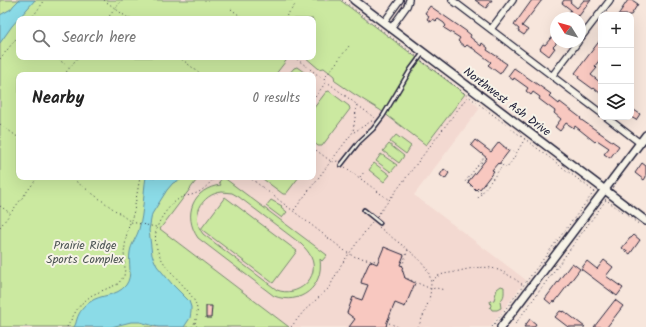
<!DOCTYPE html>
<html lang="en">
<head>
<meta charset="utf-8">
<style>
	:root { --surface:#fff; --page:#f6f6f6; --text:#222; --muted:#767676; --line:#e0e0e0 }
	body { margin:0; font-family:Kalam,sans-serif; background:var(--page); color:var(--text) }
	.controls { position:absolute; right:12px; top:12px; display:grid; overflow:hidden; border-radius:8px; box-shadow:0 4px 16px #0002 }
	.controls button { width:36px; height:36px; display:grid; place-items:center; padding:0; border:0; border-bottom:1px solid var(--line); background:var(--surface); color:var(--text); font:20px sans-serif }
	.compass { position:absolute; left:550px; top:12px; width:36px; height:36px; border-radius:50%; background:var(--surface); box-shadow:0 4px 16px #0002; rotate:307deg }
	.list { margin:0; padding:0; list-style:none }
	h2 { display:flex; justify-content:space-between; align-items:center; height:52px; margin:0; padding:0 16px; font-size:17px }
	h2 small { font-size:13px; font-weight:400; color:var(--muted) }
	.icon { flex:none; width:22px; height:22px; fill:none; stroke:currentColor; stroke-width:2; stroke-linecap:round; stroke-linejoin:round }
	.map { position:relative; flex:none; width:646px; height:327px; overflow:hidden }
	.search { position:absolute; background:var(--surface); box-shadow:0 4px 16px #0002; left:16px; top:16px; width:300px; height:44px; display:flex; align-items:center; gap:10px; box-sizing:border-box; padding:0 14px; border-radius:8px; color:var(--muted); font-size:15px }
	.panel { position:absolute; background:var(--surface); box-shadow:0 4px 16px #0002; left:16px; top:72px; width:300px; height:108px; border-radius:8px }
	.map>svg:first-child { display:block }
</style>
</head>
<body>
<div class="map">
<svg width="646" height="327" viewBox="0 0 646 327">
	<rect width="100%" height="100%" fill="#f7e6dc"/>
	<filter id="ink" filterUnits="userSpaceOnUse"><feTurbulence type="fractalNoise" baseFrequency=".025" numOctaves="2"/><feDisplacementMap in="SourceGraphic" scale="8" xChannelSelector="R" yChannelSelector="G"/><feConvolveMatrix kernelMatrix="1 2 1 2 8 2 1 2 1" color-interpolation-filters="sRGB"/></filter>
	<g filter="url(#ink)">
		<polygon fill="#f3d9d1" points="289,57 310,57 426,145 465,94 480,108 414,195 526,280 490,327 289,327 159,229 199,177 313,177 313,75 275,75"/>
		<g fill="#cbe9a0" stroke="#76866e" fill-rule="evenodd">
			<polygon points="0,0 340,0 465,94 426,145 380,110 354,94 335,81 334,76 324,68 319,69 305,57 313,57 313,19 19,19 19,57 289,57 275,75 19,75 19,177 199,177 160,229 289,327 0,327"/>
			<polygon points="297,67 308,75 288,75 294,68"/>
			<polygon points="329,91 349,106 350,109 322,146 318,146 313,142 313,109 326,92"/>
			<polygon points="396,135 411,146 406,154 390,142"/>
			<polygon points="389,144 404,156 399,163 383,151"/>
			<polygon points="381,154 397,165 391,172 376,161"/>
			<polygon points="374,163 390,175 384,182 369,170"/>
			<path d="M223,177L327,255L322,261L320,259C324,287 300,306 274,296L198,238C182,215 193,188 221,185L219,182ZM222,192L232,193L239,197L301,244C305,248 309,252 311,257C321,278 297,298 277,290L203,234C190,217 201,194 222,192Z"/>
			<polygon points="263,177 299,177 286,194 283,194 263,179"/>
			<polygon points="225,197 297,251 273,283 201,229"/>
			<polygon points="271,200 282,206 281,207 287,212 282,218 266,206"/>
			<path d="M501,286L504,287C504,293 505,297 500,301L501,308L497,310H492L490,307L491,306L490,301L494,300L497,289Z"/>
		</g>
		<g fill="#8bdbe7" stroke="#6191a2">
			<polygon points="19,0 35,0 12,26 0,43 0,15 11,9 13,6"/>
			<path d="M146,177H187L173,183L167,190L152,214L149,230L152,255L157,266L172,284L189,301L191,307V312L190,318L184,327H158L140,322H131L111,327H74C76,324 76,322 77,319C79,312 84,306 90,302C100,294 117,297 126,285C133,275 128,263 130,252C131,244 137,237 139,229C144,212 143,194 146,177Z"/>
		</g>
		<g fill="#f8c8c0" stroke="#22223b">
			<polygon points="475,0 492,0 486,8"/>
			<polygon points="532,0 542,0 522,26 528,30 524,35 518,31 519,29 514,25"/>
			<polygon points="564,0 571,0 570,2 577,8 584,0 591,0 579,16 578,15 576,18 565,18 571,10 562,3"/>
			<polygon points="628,0 632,0 638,4 631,15 618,15"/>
			<polygon points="430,6 466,31 471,35 470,37 481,46 482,43 488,48 487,50 501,59 501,60 507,64 500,74 488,65 491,62 471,47 471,48 467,45 465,47 458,41 460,38 444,28 446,26 444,23 438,19 436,21 433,19 431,22 427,19 429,16 425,13"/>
			<polygon points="556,32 556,44 553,47 555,48 549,56 540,49 543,44 545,45"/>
			<polygon points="601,39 601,58 595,66 597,68 591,75 601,83 601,94 594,88 593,89 578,78 579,76 575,73"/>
			<polygon points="514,68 551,94 549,96 559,104 560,102 581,118 580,119 619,146 610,158 604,154 609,148 597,140 595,142 575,126 574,128 566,123 560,131 555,127 561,119 554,113 555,111 539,99 540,97 533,92 531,95 526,91 528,88 514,78 513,80 508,76"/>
			<polygon points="631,108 640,114 636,120 631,117"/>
			<polygon points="475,140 491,152 499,142 509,151 499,164 498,163 492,170 494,171 480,189 478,188 476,190 468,182 487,158 471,145"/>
			<polygon points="642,163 646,166 646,177 644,180 635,173"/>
			<polygon points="444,169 449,173 445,179 440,175"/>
			<polygon points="634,235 640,240 630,254 622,248 630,238 631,238"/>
			<polygon points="384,247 404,255 400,265 403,266 402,269 405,278 415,283 405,307 395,303 387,322 386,327 349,327 355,319 347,313 353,297 362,300 368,285 361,283 362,279 370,261 377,264"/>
			<polygon points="604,260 613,267 606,276 623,288 617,296 581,269 587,261 597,269"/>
			<polygon points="572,263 580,269 555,302 553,301 551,304 545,299"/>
			<polygon points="615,300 623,306 607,327 594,327"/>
			<polygon points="206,306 212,306 211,318 206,318"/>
			<polygon points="560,311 563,312 564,311 585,327 568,327 555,317"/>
			<polygon points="530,319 536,324 534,327 524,327"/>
		</g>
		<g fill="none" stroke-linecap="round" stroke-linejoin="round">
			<g stroke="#22223b" stroke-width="5.5">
				<g id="service">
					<polyline points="341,165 359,142 373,129 383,116 411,69 423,53"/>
					<polyline points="364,210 380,223"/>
				</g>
			</g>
			<g stroke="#22223b" stroke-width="8">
				<g id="minor">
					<polyline points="452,0 601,113"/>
					<polyline points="384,22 400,0"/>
					<polyline points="391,28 407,6 409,0"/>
					<polyline points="491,29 513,0"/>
					<polyline points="580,39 610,0"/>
					<polyline points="552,76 578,42"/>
					<polyline points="606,117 640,143"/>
				</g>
			</g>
			<g stroke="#22223b" stroke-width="10">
				<g id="tertiary">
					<polyline points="354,0 646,221"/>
					<polyline points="501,327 646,135"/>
				</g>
			</g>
			<g stroke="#22223b" stroke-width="1" stroke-dasharray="1 3" stroke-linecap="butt">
				<polyline points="104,0 129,19"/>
				<polyline points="342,0 416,56"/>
				<polyline points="231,9 244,19"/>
				<polyline points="31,19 45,0"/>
				<polyline points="107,19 122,0"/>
				<polyline points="199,19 204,13"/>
				<polyline points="284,19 295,5"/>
				<polyline points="55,57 69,67"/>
				<polyline points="179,57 202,75"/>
				<polyline points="294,57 376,119"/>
				<polyline points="0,59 19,35"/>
				<polyline points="422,61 595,192"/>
				<polyline points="64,75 78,57"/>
				<polyline points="324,79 349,46"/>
				<polyline points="313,100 326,82"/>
				<polyline points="0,124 19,138"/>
				<polyline points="354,132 375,119"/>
				<polyline points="503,147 504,146 516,154"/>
				<polyline points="313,148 332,162 338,161"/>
				<polyline points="481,162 484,164"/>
				<polyline points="500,163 503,165"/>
				<polyline points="345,167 389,200"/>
				<polyline points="70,177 131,222 156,227"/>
				<polyline points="249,177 349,254 356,257 376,261"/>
				<polyline points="360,177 365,171"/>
				<polyline points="481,193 465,182 485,156"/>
				<path d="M478,198L503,165L507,168C514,159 518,149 525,139"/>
				<polyline points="605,199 640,225"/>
				<polyline points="0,206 10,213"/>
				<polyline points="294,210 353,132 357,104"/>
				<polyline points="377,216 468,96"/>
				<polyline points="0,227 38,177"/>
				<path d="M379,227C422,263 448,266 418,327"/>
				<polyline points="402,266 408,250"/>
				<polyline points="404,277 431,289 436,288 445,290"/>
				<path d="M432,281C439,273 446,274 455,272C487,264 496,265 523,285"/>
				<polyline points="195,322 197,327"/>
				<polyline points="389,323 398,327"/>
				<polyline points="67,327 76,311 81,304 92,295 118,284 124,276 125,269 124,253 127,232 134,211 140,177"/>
				<path d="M192,327C217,292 144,272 157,228C160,217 172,202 182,197C186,195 190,196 194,194C202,192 210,183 215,177"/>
				<polyline points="291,327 304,311 329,288 341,265 372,222"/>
				<polyline points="492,327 594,192"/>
				<polyline points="513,327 606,200"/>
			</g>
			<use href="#service" stroke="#f7f3e8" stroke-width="2.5"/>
			<use href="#minor" stroke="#f7f3e8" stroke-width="5.5"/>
			<use href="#tertiary" stroke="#f7f3e8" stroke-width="7"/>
		</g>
	</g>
	<g text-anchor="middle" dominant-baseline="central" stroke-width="4" stroke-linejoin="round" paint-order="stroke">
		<g font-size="12" fill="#22223b" stroke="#f7f3e8">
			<text transform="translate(507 102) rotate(37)">Northwest Ash Drive</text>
		</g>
		<g font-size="12" fill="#4c5454" stroke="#f7f3e8">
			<text x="85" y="245">Prairie Ridge<tspan x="85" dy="14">Sports Complex</tspan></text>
		</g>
	</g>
</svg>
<div class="controls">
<button>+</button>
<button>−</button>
<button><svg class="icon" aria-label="layers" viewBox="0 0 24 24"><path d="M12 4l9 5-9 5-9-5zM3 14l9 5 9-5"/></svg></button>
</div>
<svg class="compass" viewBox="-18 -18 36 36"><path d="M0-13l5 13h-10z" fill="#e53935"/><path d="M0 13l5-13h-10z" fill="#767676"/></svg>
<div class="search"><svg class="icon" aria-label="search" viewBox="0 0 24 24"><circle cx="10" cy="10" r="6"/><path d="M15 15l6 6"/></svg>Search here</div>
<section class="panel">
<h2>Nearby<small>0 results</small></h2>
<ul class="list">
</ul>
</section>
</div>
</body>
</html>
